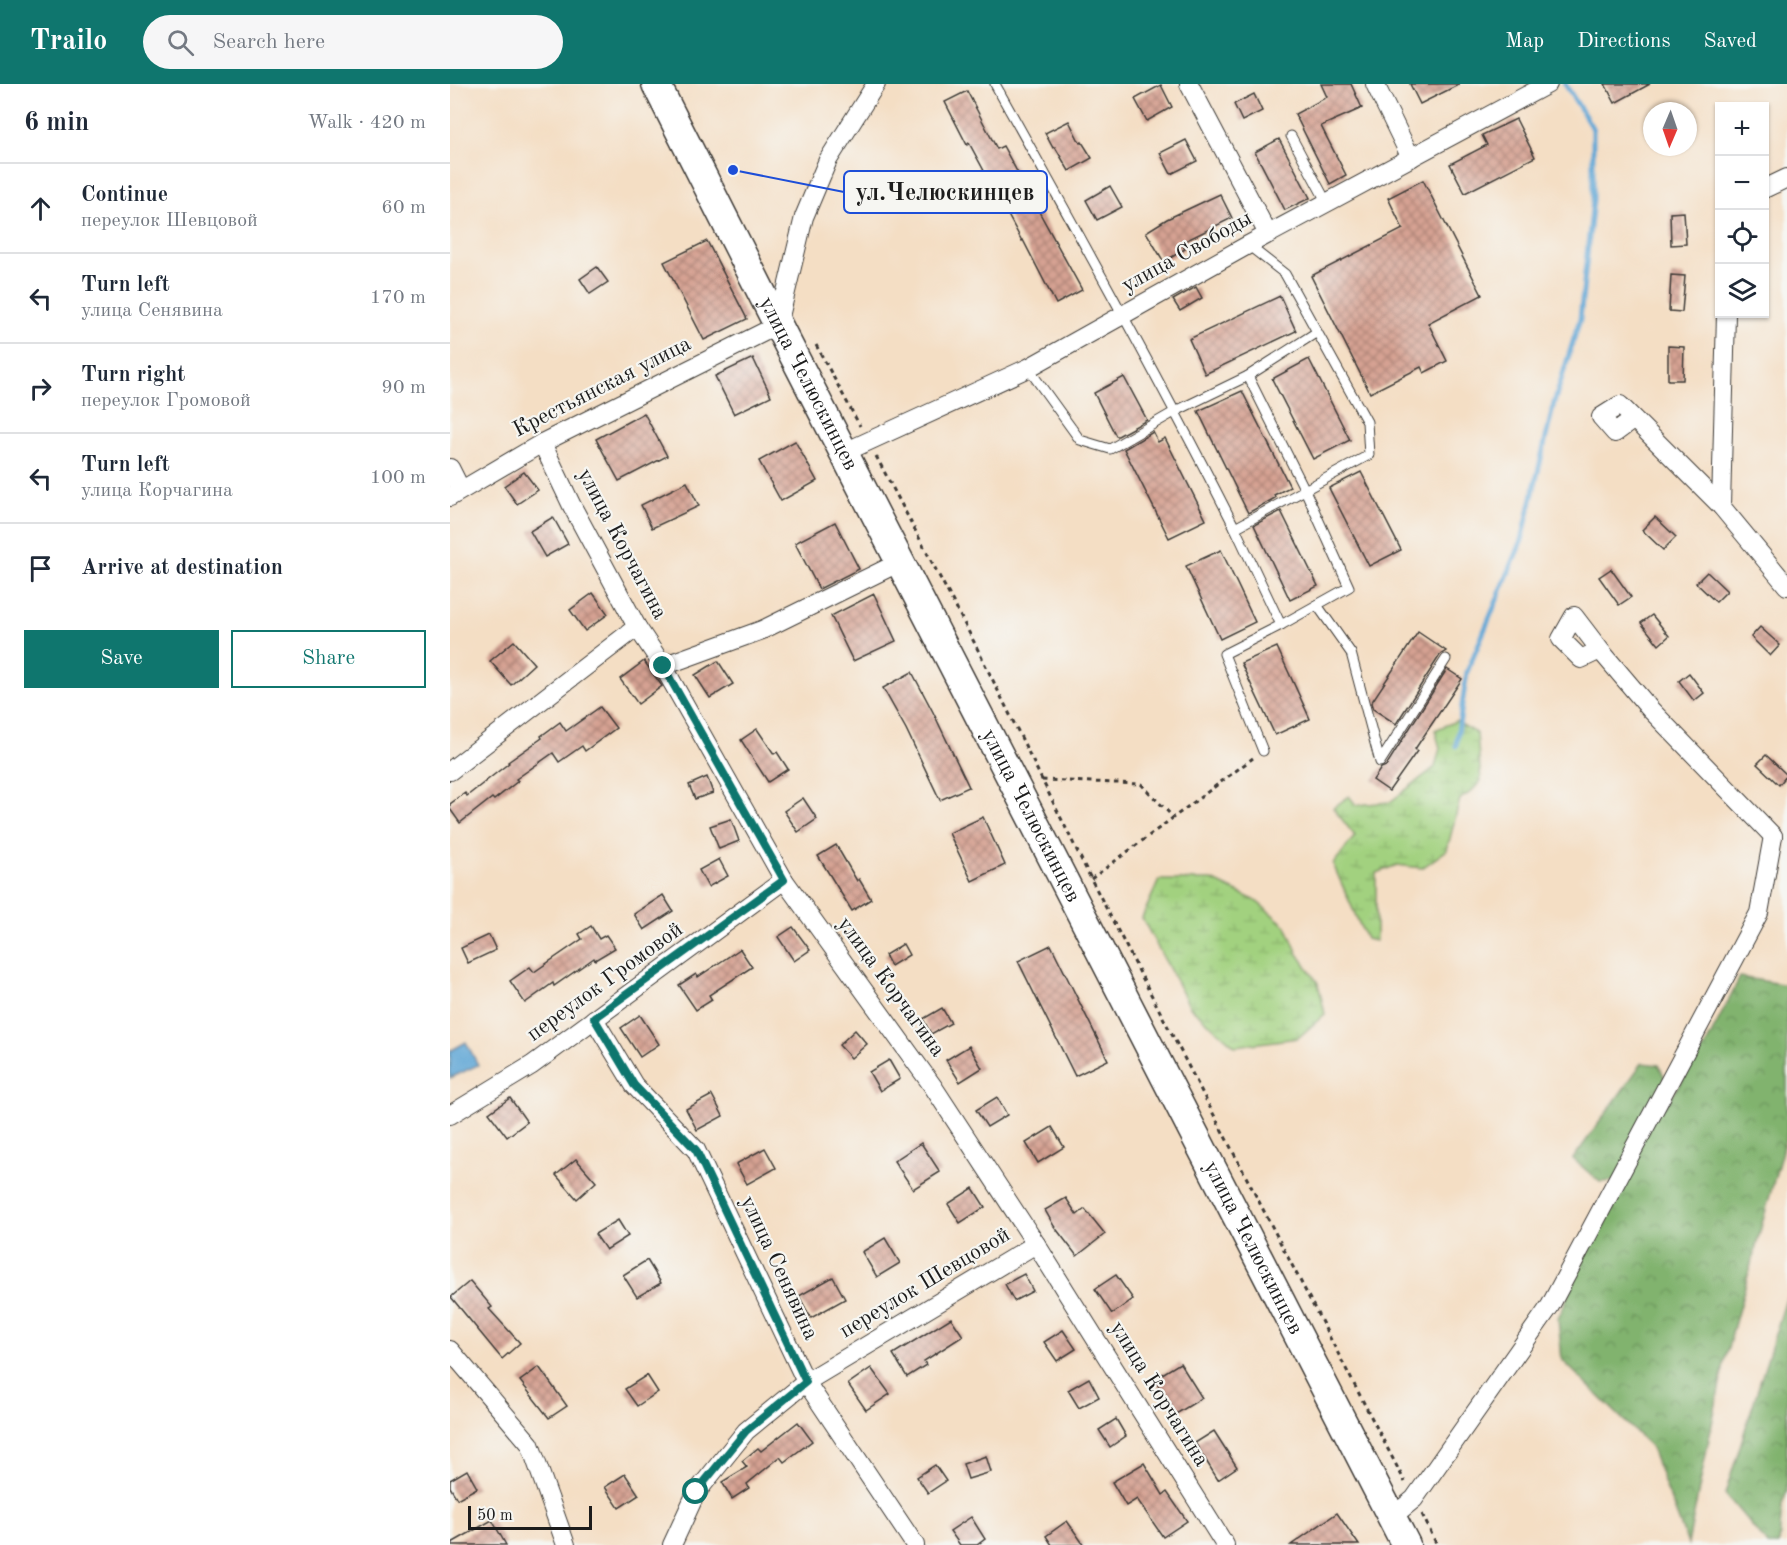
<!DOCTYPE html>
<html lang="en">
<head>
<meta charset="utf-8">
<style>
	:root { --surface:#fff; --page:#f6f6f7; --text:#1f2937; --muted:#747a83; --line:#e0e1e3; --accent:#0f766e }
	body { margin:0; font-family:"Old Standard TT",serif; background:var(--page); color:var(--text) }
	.controls { position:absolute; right:18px; top:18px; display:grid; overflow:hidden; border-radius:0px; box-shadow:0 2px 4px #0004 }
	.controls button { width:54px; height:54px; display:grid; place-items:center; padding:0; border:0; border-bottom:2px solid var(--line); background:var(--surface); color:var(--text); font:30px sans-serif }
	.compass { position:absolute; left:1193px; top:18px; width:54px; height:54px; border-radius:50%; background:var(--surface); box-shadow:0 2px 4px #0004; rotate:182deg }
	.scale { position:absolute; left:18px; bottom:15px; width:124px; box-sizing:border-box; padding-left:6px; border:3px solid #1c1c1c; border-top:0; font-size:16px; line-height:21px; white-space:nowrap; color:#1c1c1c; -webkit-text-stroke:4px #f6f6f2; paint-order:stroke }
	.stop { position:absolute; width:18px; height:18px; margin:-14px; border:4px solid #0f766e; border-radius:50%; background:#fff }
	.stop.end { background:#0f766e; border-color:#fff; box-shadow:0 2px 6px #0008 }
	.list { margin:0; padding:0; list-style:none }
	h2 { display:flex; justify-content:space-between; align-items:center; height:78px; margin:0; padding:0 24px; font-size:26px }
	h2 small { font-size:20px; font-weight:400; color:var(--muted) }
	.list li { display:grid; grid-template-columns:39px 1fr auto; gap:18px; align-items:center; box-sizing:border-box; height:90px; padding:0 24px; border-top:2px solid var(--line) }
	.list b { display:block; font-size:22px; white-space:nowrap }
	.list p { margin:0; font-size:20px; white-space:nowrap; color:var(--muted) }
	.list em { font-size:20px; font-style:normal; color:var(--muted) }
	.actions { display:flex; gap:12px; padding:18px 24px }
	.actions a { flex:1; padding:14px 0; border:2px solid var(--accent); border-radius:0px; text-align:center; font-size:21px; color:var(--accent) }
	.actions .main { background:var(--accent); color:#fff }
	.icon { flex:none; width:33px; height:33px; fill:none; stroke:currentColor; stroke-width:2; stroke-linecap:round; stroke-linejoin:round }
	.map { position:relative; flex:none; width:1337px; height:1461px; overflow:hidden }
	header { display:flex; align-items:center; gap:36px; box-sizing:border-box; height:84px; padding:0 30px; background:var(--accent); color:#fff }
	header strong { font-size:28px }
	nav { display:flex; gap:33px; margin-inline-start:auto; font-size:21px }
	.search { width:420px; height:54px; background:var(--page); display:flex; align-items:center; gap:15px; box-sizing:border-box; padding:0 21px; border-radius:33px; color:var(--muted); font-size:22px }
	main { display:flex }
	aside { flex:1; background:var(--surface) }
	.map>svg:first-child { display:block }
</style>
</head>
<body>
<header>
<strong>Trailo</strong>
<div class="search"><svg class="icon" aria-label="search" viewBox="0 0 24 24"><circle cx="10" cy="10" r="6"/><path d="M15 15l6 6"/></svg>Search here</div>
<nav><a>Map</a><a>Directions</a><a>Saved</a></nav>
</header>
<main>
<aside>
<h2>6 min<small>Walk · 420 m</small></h2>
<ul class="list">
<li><svg class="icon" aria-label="ahead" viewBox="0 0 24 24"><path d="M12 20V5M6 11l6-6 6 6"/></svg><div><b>Continue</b><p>переулок Шевцовой</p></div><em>60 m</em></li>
<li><svg class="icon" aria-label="left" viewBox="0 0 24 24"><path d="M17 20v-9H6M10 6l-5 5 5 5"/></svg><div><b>Turn left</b><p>улица Сенявина</p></div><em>170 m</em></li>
<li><svg class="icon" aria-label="right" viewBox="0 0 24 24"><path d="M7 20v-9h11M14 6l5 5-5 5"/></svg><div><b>Turn right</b><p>переулок Громовой</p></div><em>90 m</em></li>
<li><svg class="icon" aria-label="left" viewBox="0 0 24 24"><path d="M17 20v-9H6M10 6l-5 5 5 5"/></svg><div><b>Turn left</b><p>улица Корчагина</p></div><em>100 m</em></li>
<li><svg class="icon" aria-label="arrive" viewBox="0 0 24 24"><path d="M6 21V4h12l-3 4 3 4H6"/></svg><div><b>Arrive at destination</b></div></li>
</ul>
<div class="actions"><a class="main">Save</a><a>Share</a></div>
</aside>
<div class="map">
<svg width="1337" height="1461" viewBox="0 0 1337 1461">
	<defs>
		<pattern id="forest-crowns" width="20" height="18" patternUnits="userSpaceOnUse" patternTransform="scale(1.5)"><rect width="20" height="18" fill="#81b36e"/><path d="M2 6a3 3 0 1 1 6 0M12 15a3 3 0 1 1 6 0" fill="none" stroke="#69915a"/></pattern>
		<pattern id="wetland-marsh" width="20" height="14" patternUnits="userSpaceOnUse" patternTransform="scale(1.5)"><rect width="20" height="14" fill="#a2d17f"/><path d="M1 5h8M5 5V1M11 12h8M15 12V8" fill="none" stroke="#8bb36d"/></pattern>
		<pattern id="building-cross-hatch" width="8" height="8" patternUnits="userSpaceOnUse" patternTransform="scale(1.5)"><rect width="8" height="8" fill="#d6a293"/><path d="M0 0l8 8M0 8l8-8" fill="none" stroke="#ad8377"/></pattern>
	</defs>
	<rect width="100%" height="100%" fill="#f6f6f2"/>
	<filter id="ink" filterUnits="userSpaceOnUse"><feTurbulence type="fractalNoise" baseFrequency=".0167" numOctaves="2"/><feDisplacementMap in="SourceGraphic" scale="12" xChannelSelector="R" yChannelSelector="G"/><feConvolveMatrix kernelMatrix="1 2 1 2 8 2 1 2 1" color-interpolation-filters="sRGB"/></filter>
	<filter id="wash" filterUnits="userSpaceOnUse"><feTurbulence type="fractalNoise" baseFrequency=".008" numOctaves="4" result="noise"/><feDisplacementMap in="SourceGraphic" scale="24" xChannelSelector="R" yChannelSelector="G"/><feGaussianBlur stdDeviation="1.35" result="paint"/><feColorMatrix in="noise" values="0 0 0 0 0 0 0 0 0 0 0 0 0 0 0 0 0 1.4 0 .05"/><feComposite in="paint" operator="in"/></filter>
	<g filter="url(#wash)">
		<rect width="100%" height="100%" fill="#f4dec4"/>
		<g fill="url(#forest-crowns)" stroke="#4e6845" stroke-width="1.5">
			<polygon points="1290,893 1337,901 1337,1049 1275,1275 1238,1460 1200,1362 1112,1276 1108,1235 1167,1097 1150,1098 1123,1075 1192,979 1209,981 1217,999 1216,1021 1256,961"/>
			<polygon points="1337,1212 1337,1407 1332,1421 1329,1461 1318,1461 1275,1410"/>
		</g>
		<g fill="url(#wetland-marsh)" stroke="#5f764e" stroke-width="1.5">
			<polygon points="1006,637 1027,650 1031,697 1021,708 1010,715 997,766 972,784 947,781 926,789 926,857 916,855 883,780 905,752 883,724 899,712 906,721 940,718 985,683 990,664 985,646"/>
			<polygon points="709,796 762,796 806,817 836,842 848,870 868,899 875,930 848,954 785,962 740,923 692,834"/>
		</g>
		<polygon fill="#5fa6d5" stroke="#3e6178" stroke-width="1.5" points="16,958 28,981 0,994 0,967"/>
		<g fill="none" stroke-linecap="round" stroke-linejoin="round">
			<polyline stroke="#5fa6d5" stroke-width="5" points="1006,662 1017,588 1072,456 1104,319 1130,235 1143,116 1143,45 1115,0"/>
		</g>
		<g id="blocks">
			<g fill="url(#building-cross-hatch)">
				<polygon points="871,0 901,0 912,24 871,42 896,91 880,100 845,30 877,13"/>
				<polygon points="960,0 1010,0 970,20"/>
				<polygon points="1155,0 1200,0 1165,19"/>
				<polygon points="711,1 722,23 697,37 685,15"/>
				<polygon points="517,7 547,65 553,62 632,206 606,220 573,156 572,157 519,59 517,61 495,18"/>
				<polygon points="804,10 812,27 792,37 784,20"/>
				<polygon points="1066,35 1085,73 1015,109 1000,80 1037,61 1032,51"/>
				<polygon points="619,37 630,59 632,58 642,74 619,87 605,63 603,64 595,49"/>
				<polygon points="829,55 860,114 835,126 805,68"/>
				<polygon points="736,56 747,77 721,90 710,69"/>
				<polygon points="973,96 1032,211 978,239 997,277 974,289 971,283 920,309 861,192 953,145 938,114"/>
				<polygon points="660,102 672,123 647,136 636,116"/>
				<polygon points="770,110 782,134 731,159 735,165 714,178 696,148 717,135"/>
				<polygon points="1234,128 1236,160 1221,161 1220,129"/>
				<polygon points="257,157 297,235 254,256 214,178"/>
				<polygon points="147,183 158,198 140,210 130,195"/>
				<polygon points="1221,191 1235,192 1232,228 1219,227"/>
				<polygon points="746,203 752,214 730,227 723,216"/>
				<polygon points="830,212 846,247 755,290 739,255"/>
				<polygon points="1218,262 1234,263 1233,296 1218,296"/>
				<polygon points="303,274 321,312 284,330 265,292"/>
				<polygon points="859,275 900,356 863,375 822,295"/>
				<polygon points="674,293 697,336 668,352 666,352 644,309"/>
				<polygon points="792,307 840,403 824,411 825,414 798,429 748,327"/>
				<polygon points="194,329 217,372 169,397 146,355"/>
				<polygon points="703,348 708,358 715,354 756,436 719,454 674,365"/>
				<polygon points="345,357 367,397 331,417 309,377"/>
				<polygon points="74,388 88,406 67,420 54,402"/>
				<polygon points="911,388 951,466 919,482 879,404"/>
				<polygon points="237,398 249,422 202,444 191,421"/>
				<polygon points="831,427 868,502 840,516 804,441"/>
				<polygon points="103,433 118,460 95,473 80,447"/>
				<polygon points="1205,433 1226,453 1213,466 1192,446"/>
				<polygon points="385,438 409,485 369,505 345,459"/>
				<polygon points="771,466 805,538 770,555 736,482"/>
				<polygon points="1161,485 1181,513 1169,521 1149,493"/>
				<polygon points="1257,488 1277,507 1266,518 1246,499"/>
				<polygon points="143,509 158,530 135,547 120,526"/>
				<polygon points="424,510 446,557 403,577 381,532"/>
				<polygon points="1202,531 1219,552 1209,561 1191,539"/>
				<polygon points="1310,543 1330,561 1320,572 1301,553"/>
				<polygon points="968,548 996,567 990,571 946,640 923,625 921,619"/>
				<polygon points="64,557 84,580 61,601 40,577"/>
				<polygon points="827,563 860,635 825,651 791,579"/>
				<polygon points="194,577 212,602 188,620 170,595"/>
				<polygon points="268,577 283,600 260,614 245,591"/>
				<polygon points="997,585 1012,595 965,665 967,667 939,707 923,696 931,684 936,682"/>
				<polygon points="462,588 483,628 519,703 490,716 456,645 433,604"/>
				<polygon points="1239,589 1254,609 1244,617 1229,597"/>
				<polygon points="150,623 166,644 135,667 132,662 109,678 103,669 66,695 68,697 44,716 42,714 10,739 0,725 0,720 15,709 17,712 59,679 58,678 92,654 91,652 110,638 116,647"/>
				<polygon points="307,645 324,670 327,668 338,685 318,698 291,656"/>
				<polygon points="1316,671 1337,691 1329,701 1307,680"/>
				<polygon points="257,693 263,709 245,715 239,701"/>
				<polygon points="353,714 367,735 348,748 334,727"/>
				<polygon points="533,733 555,781 522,797 499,749"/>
				<polygon points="281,735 289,757 269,765 260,742"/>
				<polygon points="386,761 407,797 409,795 421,815 402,827 368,772"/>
				<polygon points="269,775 278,792 258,803 249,786"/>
				<polygon points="213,811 223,827 194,846 184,830"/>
				<polygon points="141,842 149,855 156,851 165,864 145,876 144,874 104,902 103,899 75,919 60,897 80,883 84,888 132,855 129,850"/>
				<polygon points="343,843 360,866 344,877 328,853"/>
				<polygon points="39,851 46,866 18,879 11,864"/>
				<polygon points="453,860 459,871 441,882 435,871"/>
				<polygon points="601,861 658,976 625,992 568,877"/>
				<polygon points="290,865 302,883 259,911 262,916 246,926 229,901 246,890 248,893"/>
				<polygon points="492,924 501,939 481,950 473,935"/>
				<polygon points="190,931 209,960 190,973 171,944"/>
				<polygon points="405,946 417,960 401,974 389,961"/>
				<polygon points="519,962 532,984 510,998 496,976"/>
				<polygon points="439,976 450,995 430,1007 419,988"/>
				<polygon points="262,1011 273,1032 247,1046 236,1025"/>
				<polygon points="547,1013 557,1031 537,1043 526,1026"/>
				<polygon points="60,1014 77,1038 57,1053 39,1029"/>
				<polygon points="602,1043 614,1063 588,1079 576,1059"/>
				<polygon points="471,1059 490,1088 463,1105 444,1077"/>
				<polygon points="315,1064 326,1084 297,1100 286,1080"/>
				<polygon points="126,1075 146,1098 127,1115 106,1091"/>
				<polygon points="523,1104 535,1123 510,1139 498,1120"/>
				<polygon points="616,1114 627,1131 635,1125 655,1150 627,1172 604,1142 595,1126"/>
				<polygon points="168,1136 178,1152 156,1166 145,1150"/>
				<polygon points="435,1154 450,1179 427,1193 412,1168"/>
				<polygon points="197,1176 211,1199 187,1213 173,1191"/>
				<polygon points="574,1190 583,1207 564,1217 555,1200"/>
				<polygon points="666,1191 683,1215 662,1230 645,1205"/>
				<polygon points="383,1193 395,1215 361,1234 349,1212"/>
				<polygon points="20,1197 42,1223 39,1225 70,1259 52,1275 1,1213"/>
				<polygon points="501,1234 513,1252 474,1277 476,1281 457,1293 443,1270"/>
				<polygon points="613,1246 626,1265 607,1277 594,1258"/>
				<polygon points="730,1279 752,1314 726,1330 704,1295"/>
				<polygon points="89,1283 117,1322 99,1334 70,1297"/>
				<polygon points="421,1284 440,1310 416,1326 398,1300"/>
				<polygon points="197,1291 208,1308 187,1322 175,1305"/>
				<polygon points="639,1294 649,1313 629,1324 618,1306"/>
				<polygon points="666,1335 676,1352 660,1363 649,1346"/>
				<polygon points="348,1338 362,1357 334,1378 330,1373 297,1400 299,1404 282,1415 272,1398 297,1383 292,1377 308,1364 311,1367"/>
				<polygon points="764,1347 787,1383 768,1396 745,1359"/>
				<polygon points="536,1372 541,1388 518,1395 513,1380"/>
				<polygon points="694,1379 713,1411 717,1408 737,1437 713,1453 687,1415 676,1422 662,1398"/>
				<polygon points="485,1381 496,1397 478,1409 467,1393"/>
				<polygon points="17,1386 27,1404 7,1415 0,1403 0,1396"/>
				<polygon points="175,1390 189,1411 169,1424 155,1403"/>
				<polygon points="887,1429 909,1461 841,1461"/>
				<polygon points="521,1433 535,1455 527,1461 510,1461 500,1447"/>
				<polygon points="42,1436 56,1461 0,1461 0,1460"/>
				<polygon points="617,1437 634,1461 602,1461 596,1452"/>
			</g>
		</g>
	</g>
	<g filter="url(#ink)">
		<use href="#blocks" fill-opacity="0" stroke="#3c3935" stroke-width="1.5"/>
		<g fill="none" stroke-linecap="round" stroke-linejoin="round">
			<g stroke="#3c3935" stroke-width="11">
				<g id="lane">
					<path d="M545,0C627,147 709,294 785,444L919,371L917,338L835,190L798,161"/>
					<polyline points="841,52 877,119"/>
					<polyline points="578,284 630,356 660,365 726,327 798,292"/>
					<polyline points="785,444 831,541 899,503 855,406 798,292 867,248"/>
					<polyline points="867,521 901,569 930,678 996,575"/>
					<polyline points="813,667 774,570 831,541"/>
				</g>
			</g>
			<g stroke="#3c3935" stroke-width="20">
				<g id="street">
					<polyline points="739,0 818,150"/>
					<polyline points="925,0 961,74"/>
					<polyline points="1314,105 1337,94"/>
					<polyline points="1184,335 1170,321 1151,333 1165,349 1184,335 1271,422 1337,502"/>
					<polyline points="92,359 122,422 187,543 213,582 334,796 482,1001 586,1160 775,1461"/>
					<polyline points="395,368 578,284 798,161 1098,0"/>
					<polyline points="0,384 11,406"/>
					<polyline points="0,413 92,359 328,241 354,133 378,76 426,0"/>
					<polyline points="1271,422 1276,230"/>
					<polyline points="1150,566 1124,532 1111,555 1131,575 1150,566 1200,625 1323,752"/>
					<polyline points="213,582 312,546 450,478"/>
					<polyline points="0,687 187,543"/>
					<polyline points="144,935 184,1001 246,1066 356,1298 465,1461"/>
					<polyline points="0,1031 82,981 334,796"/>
					<polyline points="0,1266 80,1360 116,1461"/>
					<polyline points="942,1433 964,1415 1100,1222 1309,829 1323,752"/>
					<polyline points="222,1461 246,1409 296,1347 356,1298 586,1160"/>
				</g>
			</g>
			<g stroke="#3c3935" stroke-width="31">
				<g id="primary">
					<path id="s1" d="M206,0L328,241L956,1461"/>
				</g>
			</g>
			<g stroke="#3c3935" stroke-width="3" stroke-dasharray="4.5 4.5" stroke-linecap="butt">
				<polyline points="366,261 410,342"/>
				<polyline points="426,372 524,558 641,795 955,1398"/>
				<polyline points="592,696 691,700 723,733"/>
				<polyline points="641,795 803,674"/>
				<polyline points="972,1430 987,1461"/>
			</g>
			<use href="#lane" stroke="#fff" stroke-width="9"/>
			<use href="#street" stroke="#fff" stroke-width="18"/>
			<use href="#primary" stroke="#fff" stroke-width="28"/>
		</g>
	</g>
	<g fill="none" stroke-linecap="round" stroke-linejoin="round" filter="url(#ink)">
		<polyline stroke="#0f766e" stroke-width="8" points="213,582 334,796 144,934 184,1001 246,1066 356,1298 296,1347 246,1408"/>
	</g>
	<g text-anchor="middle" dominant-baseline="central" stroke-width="4.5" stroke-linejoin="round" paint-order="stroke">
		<g font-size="22" fill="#1c1c1c" stroke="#f6f6f2">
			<text transform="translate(737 168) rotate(-29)">улица Свободы</text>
			<text stroke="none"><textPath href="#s1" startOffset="336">улица Челюскинцев</textPath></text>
			<text transform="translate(152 303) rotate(-27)">Крестьянская улица</text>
			<text transform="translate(172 460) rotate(62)">улица Корчагина</text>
			<text stroke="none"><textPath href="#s1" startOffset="822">улица Челюскинцев</textPath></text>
			<text transform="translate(155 898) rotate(-36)">переулок Громовой</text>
			<text transform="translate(441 903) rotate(54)">улица Корчагина</text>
			<text stroke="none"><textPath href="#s1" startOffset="1308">улица Челюскинцев</textPath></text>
			<text transform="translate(329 1184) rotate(65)">улица Сенявина</text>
			<text transform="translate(475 1199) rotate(-31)">переулок Шевцовой</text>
			<text transform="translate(709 1310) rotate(58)">улица Корчагина</text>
		</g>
	</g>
	<path fill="none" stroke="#1d4ed8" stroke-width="2" d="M283 86L394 108"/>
	<circle fill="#1d4ed8" stroke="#f6f6f2" stroke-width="2" cx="283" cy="86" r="6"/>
	<rect fill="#f6f6f2" stroke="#1d4ed8" stroke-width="2" x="394" y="87" width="203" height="42" rx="6"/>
	<g font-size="24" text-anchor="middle" font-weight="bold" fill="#1c1c1c">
		<text x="495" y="116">ул.Челюскинцев</text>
	</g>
</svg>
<div class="controls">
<button>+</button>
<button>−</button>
<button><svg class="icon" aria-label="locate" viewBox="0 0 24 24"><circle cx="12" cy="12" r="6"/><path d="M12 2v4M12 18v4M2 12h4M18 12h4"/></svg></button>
<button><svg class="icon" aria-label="layers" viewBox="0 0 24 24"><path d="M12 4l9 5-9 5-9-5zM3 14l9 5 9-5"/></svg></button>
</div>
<svg class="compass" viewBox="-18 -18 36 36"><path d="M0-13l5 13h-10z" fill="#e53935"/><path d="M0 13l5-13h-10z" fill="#747a83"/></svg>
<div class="scale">50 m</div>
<div class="stop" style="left:246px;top:1408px"></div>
<div class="stop end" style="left:213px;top:582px"></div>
</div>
</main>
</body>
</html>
